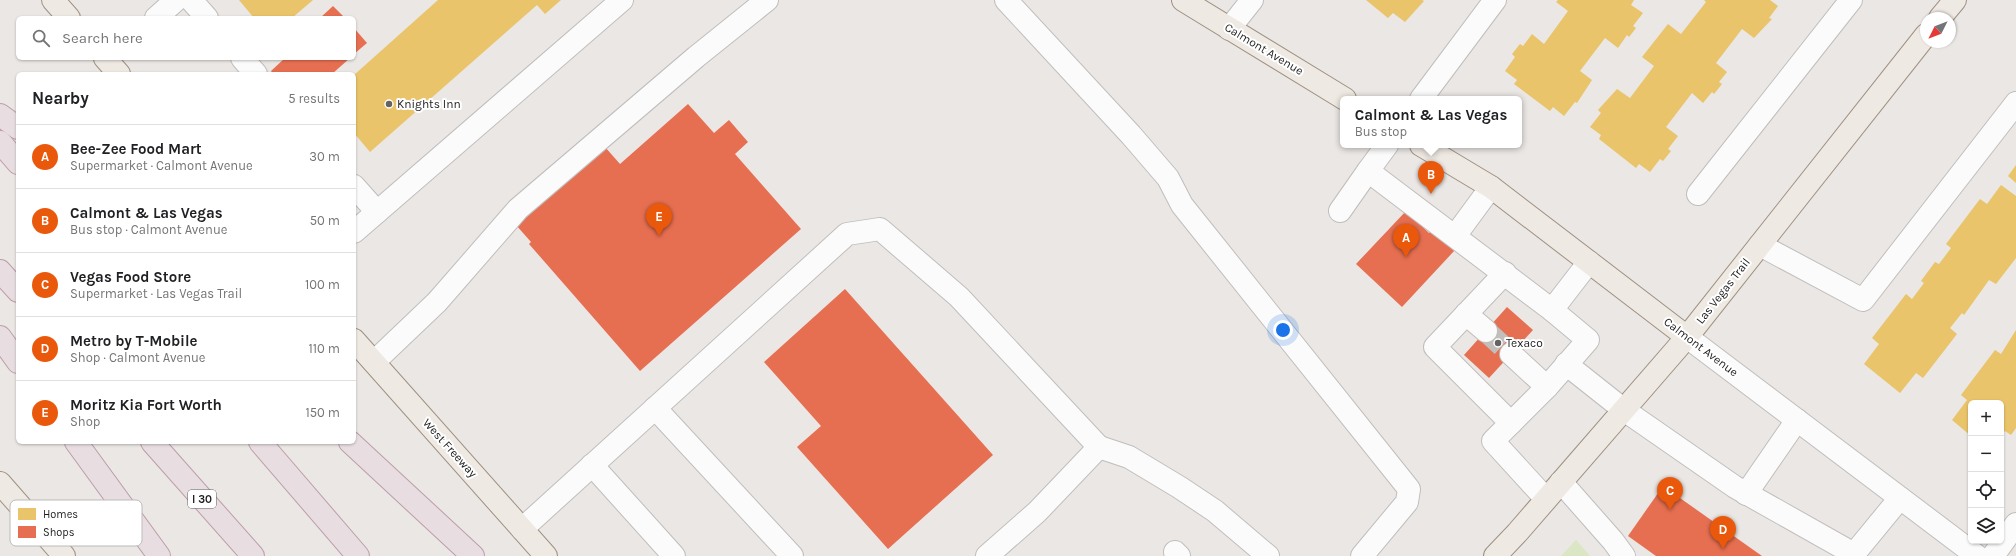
<!DOCTYPE html>
<html lang="en">
<head>
<meta charset="utf-8">
<style>
	:root { --surface:#fff; --page:#f6f6f6; --text:#202124; --muted:#757577; --line:#e0e0e0; --accent:#ea580c }
	body { margin:0; font-family:Karla,sans-serif; background:var(--page); color:var(--text) }
	.controls { position:absolute; right:12px; bottom:12px; display:grid; overflow:hidden; border-radius:6px; box-shadow:0 1px 3px #0004 }
	.controls button { width:36px; height:36px; display:grid; place-items:center; padding:0; border:0; border-bottom:1px solid var(--line); background:var(--surface); color:var(--text); font:20px sans-serif }
	.compass { position:absolute; left:1920px; top:12px; width:36px; height:36px; border-radius:50%; background:var(--surface); box-shadow:0 1px 3px #0004; rotate:228deg }
	.you { position:absolute; left:1283px; top:330px; width:14px; height:14px; margin:-10px; border:3px solid #fff; border-radius:50%; background:#1a73e8; box-shadow:0 0 0 6px #1a73e833 }
	.badge { display:grid; place-items:center; width:26px; height:26px; border-radius:50%; background:var(--accent); color:#fff; font-size:13px; font-weight:700 }
	.pin { position:absolute; translate:-50% -33px; filter:drop-shadow(0 1px 2px #0008) }
	.pin::after { content:''; position:absolute; top:21px; width:14px; height:12px; background:inherit; clip-path:polygon(0 0,100% 0,50% 100%) }
	.popup { position:absolute; left:1340px; top:96px; width:182px; height:52px; box-sizing:border-box; display:grid; place-content:center; border-radius:6px; background:var(--surface); filter:drop-shadow(0 1px 3px #0005); font-size:13px; white-space:nowrap; color:var(--muted) }
	.popup b { font-size:15px; color:var(--text) }
	.popup::after { content:''; position:absolute; left:50%; top:100%; margin-left:-8px; border:8px solid transparent; border-top-color:var(--surface) }
	.list { margin:0; padding:0; list-style:none }
	h2 { display:flex; justify-content:space-between; align-items:center; height:52px; margin:0; padding:0 16px; font-size:17px }
	h2 small { font-size:13px; font-weight:400; color:var(--muted) }
	.list li { display:grid; grid-template-columns:26px 1fr auto; gap:12px; align-items:center; box-sizing:border-box; height:64px; padding:0 16px; border-top:1px solid var(--line) }
	.list b { display:block; font-size:15px; white-space:nowrap }
	.list p { margin:0; font-size:13px; white-space:nowrap; color:var(--muted) }
	.list em { font-size:13px; font-style:normal; color:var(--muted) }
	.icon { flex:none; width:22px; height:22px; fill:none; stroke:currentColor; stroke-width:2; stroke-linecap:round; stroke-linejoin:round }
	.map { position:relative; flex:none; width:2016px; height:556px; overflow:hidden }
	.search { position:absolute; background:var(--surface); box-shadow:0 1px 3px #0004; left:16px; top:16px; width:340px; height:44px; display:flex; align-items:center; gap:10px; box-sizing:border-box; padding:0 14px; border-radius:6px; color:var(--muted); font-size:15px }
	.panel { position:absolute; background:var(--surface); box-shadow:0 1px 3px #0004; left:16px; top:72px; width:340px; height:372px; border-radius:6px }
	.map>svg:first-child { display:block }
</style>
</head>
<body>
<div class="map">
<svg width="2016" height="556" viewBox="0 0 2016 556">
	<rect width="100%" height="100%" fill="#eae7e4"/>
	<polygon fill="#dbe6c4" points="1576,540 1590,556 1561,556"/>
	<g fill="#e9c46a">
		<polygon points="239,0 313,0 292,18 254,18"/>
		<polygon points="438,0 561,0 545,14 537,5 370,152 354,133 354,75"/>
		<polygon points="1366,0 1422,0 1424,1 1405,22 1393,13 1388,18"/>
		<polygon points="1558,0 1634,0 1631,5 1643,13 1633,26 1636,28 1629,37 1627,35 1618,48 1605,38 1580,71 1592,80 1577,103 1575,102 1564,116 1553,107 1550,111 1514,84 1517,80 1505,71 1515,57 1512,54 1520,44 1523,46 1532,34 1544,44 1568,11 1556,2"/>
		<polygon points="1704,0 1770,0 1778,6 1769,18 1772,19 1754,38 1742,29 1716,63 1727,72 1719,82 1722,84 1714,94 1712,92 1703,103 1692,93 1666,127 1678,136 1668,149 1671,151 1663,161 1660,159 1650,172 1639,164 1636,168 1599,139 1601,135 1590,127 1601,113 1598,110 1617,89 1630,98 1654,66 1642,57 1668,24 1681,34 1706,2"/>
		<polygon points="2016,165 2016,183 2008,176"/>
		<polygon points="2001,185 2016,196 2016,258 1996,284 1989,280 1964,315 1962,313 1950,328 1957,334 1923,378 1916,373 1900,393 1864,364 1879,344 1872,338 1906,294 1912,299 1924,283 1921,281 1935,262 1939,264 1951,248 1946,244 1980,199 1987,204"/>
		<polygon points="2016,330 2016,428 2011,435 2005,431 2001,436 2001,403 1971,403 1971,436 1952,420 1967,400 1961,395 1995,350 2001,354"/>
	</g>
	<g fill="#e76f51">
		<polygon points="333,6 345,18 320,18"/>
		<polygon points="354,28 367,43 354,54"/>
		<polygon points="285,58 350,58 332,74 273,74 271,71"/>
		<polygon points="688,104 714,133 729,120 748,142 735,154 801,229 640,371 529,244 531,242 516,225 605,147 620,164"/>
		<polygon points="1406,211 1429,233 1433,229 1455,250 1402,307 1356,264"/>
		<polygon points="845,289 993,455 888,549 797,447 821,426 764,362"/>
		<polygon points="1507,307 1533,330 1489,378 1464,355"/>
		<polygon points="1663,486 1762,556 1656,556 1628,536"/>
	</g>
	<g fill="none" stroke-linecap="round" stroke-linejoin="round">
		<polyline stroke="#c1bebc" stroke-width="22" stroke-dasharray="22 11" stroke-linecap="butt" points="1486,331 1511,354"/>
		<g stroke="#c0bebd" stroke-width="24">
			<g id="minor">
				<polyline points="191,0 207,18"/>
				<polyline points="1006,0 1131,135 1168,178 1182,205 1409,489 1407,502 1362,556"/>
				<polyline points="156,18 176,0"/>
				<polyline points="1229,29 1252,0"/>
				<polyline points="242,58 256,74"/>
				<polyline points="1421,99 1495,0"/>
				<polyline points="1387,145 1368,171 1552,310"/>
				<polyline points="354,186 377,212"/>
				<polyline points="1698,194 1851,0"/>
				<polyline points="1340,211 1368,171"/>
				<polyline points="354,232 622,0"/>
				<polyline points="1455,236 1491,187"/>
				<polyline points="1760,245 1863,300 2016,103"/>
				<polyline points="1505,273 1435,347 1511,423"/>
				<polyline points="1466,314 1486,331"/>
				<polyline points="1687,337 1977,556"/>
				<polyline points="1511,354 1547,387"/>
				<polyline points="374,362 437,302 518,209 696,57 767,0"/>
				<polyline points="1566,364 1624,410 1735,487 1854,554 1900,498"/>
				<polyline points="655,408 792,556"/>
				<polyline points="1099,447 1129,457 1179,487 1215,511 1268,556"/>
				<polyline points="592,465 674,556"/>
				<polyline points="1561,482 1613,541 1624,556"/>
				<polyline points="1746,494 1797,420"/>
				<polyline points="1546,499 1493,441 1547,387 1588,340 1552,310 1589,262"/>
				<polyline points="522,529 847,234 880,229 959,297 1099,447 1037,512 987,556"/>
				<polyline points="1175,552 1179,556"/>
				<polyline points="1993,556 2016,524"/>
			</g>
		</g>
		<g stroke="#9f9182" stroke-width="24">
			<g id="major">
				<polyline points="53,0 69,18"/>
				<polyline points="1183,0 1345,99"/>
				<polyline points="1940,18 1955,0"/>
				<polyline points="105,58 119,74"/>
				<polyline points="1421,145 1491,187 1687,337"/>
				<polyline points="354,340 546,556"/>
				<polyline points="0,483 64,556"/>
				<polyline points="1495,556 1517,533 1687,337 1926,35"/>
			</g>
		</g>
		<g stroke="#bd9dab" stroke-width="24">
			<g id="highway">
				<polyline points="0,115 18,128"/>
				<polyline points="0,142 18,163"/>
				<polyline points="0,271 18,291"/>
				<polyline points="0,337 18,362"/>
				<polyline points="76,442 159,556"/>
				<polyline points="152,442 253,556"/>
				<polyline points="260,442 358,556"/>
				<polyline points="350,442 473,556"/>
			</g>
		</g>
		<use href="#minor" stroke="#fcfbfb" stroke-width="22"/>
		<use href="#major" stroke="#efe9e3" stroke-width="22"/>
		<use href="#highway" stroke="#e8dee1" stroke-width="22"/>
	</g>
	<g fill="#646362" stroke="#fff" stroke-width="1.5">
		<circle cx="389" cy="104" r="4"/>
		<circle cx="1498" cy="343" r="4"/>
	</g>
	<g text-anchor="middle" dominant-baseline="central" stroke-width="4" stroke-linejoin="round" paint-order="stroke">
		<rect fill="#fff" stroke="#606060" stroke-width="1" x="188" y="490" width="28" height="18" rx="3"/>
		<g font-size="11" font-weight="bold" fill="#1c1c1c">
			<text x="202" y="499">I 30</text>
		</g>
		<g font-size="12" fill="#1c1c1c" stroke="#fff">
			<text transform="translate(1264 49) rotate(31)">Calmont Avenue</text>
			<text transform="translate(1723 291) rotate(-52)">Las Vegas Trail</text>
			<text transform="translate(1701 347) rotate(37)">Calmont Avenue</text>
			<text transform="translate(450 448) rotate(48)">West Freeway</text>
		</g>
		<g font-size="12" fill="#1c1c1c" stroke="#fff" text-anchor="start">
			<text x="397" y="104">Knights Inn</text>
			<text x="1506" y="343">Texaco</text>
		</g>
	</g>
	<rect x="10" y="500" width="132" height="46" rx="6" fill="#fff" stroke="#bbb" stroke-width="1"/>
	<rect x="18" y="508" width="18" height="12" fill="#e9c46a"/>
	<rect x="18" y="526" width="18" height="12" fill="#e76f51"/>
	<g font-size="11" fill="#1c1c1c">
		<text x="43" y="518">Homes</text>
		<text x="43" y="536">Shops</text>
	</g>
</svg>
<div class="controls">
<button>+</button>
<button>−</button>
<button><svg class="icon" aria-label="locate" viewBox="0 0 24 24"><circle cx="12" cy="12" r="6"/><path d="M12 2v4M12 18v4M2 12h4M18 12h4"/></svg></button>
<button><svg class="icon" aria-label="layers" viewBox="0 0 24 24"><path d="M12 4l9 5-9 5-9-5zM3 14l9 5 9-5"/></svg></button>
</div>
<svg class="compass" viewBox="-18 -18 36 36"><path d="M0-13l5 13h-10z" fill="#e53935"/><path d="M0 13l5-13h-10z" fill="#757577"/></svg>
<div class="you"></div>
<div class="pin badge" style="left:1406px;top:257px">A</div>
<div class="pin badge" style="left:1431px;top:194px">B</div>
<div class="popup"><b>Calmont &amp; Las Vegas</b>Bus stop</div>
<div class="pin badge" style="left:1670px;top:510px">C</div>
<div class="pin badge" style="left:1723px;top:549px">D</div>
<div class="pin badge" style="left:659px;top:236px">E</div>
<div class="search"><svg class="icon" aria-label="search" viewBox="0 0 24 24"><circle cx="10" cy="10" r="6"/><path d="M15 15l6 6"/></svg>Search here</div>
<section class="panel">
<h2>Nearby<small>5 results</small></h2>
<ul class="list">
<li><span class="badge">A</span><div><b>Bee-Zee Food Mart</b><p>Supermarket · Calmont Avenue</p></div><em>30 m</em></li>
<li><span class="badge">B</span><div><b>Calmont &amp; Las Vegas</b><p>Bus stop · Calmont Avenue</p></div><em>50 m</em></li>
<li><span class="badge">C</span><div><b>Vegas Food Store</b><p>Supermarket · Las Vegas Trail</p></div><em>100 m</em></li>
<li><span class="badge">D</span><div><b>Metro by T-Mobile</b><p>Shop · Calmont Avenue</p></div><em>110 m</em></li>
<li><span class="badge">E</span><div><b>Moritz Kia Fort Worth</b><p>Shop</p></div><em>150 m</em></li>
</ul>
</section>
</div>
</body>
</html>
